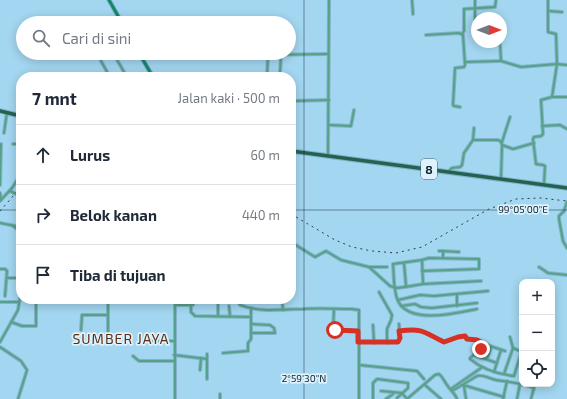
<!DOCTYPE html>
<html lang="id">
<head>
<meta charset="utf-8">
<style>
	:root { --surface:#fff; --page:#f2f2f3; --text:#1f2937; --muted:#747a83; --line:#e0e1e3 }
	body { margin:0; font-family:"Exo 2",sans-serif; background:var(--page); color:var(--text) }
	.controls { position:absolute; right:12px; bottom:12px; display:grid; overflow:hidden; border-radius:8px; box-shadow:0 2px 10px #0003 }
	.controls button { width:36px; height:36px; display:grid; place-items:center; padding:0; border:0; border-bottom:1px solid var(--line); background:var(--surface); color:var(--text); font:20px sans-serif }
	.compass { position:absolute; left:471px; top:12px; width:36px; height:36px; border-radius:50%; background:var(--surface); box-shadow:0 2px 10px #0003; rotate:90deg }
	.stop { position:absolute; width:12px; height:12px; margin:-9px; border:3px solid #d93025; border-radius:50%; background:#fff }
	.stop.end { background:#d93025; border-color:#fff; box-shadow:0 1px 4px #0008 }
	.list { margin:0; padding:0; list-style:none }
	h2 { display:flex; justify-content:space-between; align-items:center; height:52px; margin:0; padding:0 16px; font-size:17px }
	h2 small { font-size:13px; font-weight:400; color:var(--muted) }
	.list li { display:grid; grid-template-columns:26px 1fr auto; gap:12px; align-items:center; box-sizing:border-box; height:60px; padding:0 16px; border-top:1px solid var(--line) }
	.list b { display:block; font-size:15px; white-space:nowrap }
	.list em { font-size:13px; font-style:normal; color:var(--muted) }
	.icon { flex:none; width:22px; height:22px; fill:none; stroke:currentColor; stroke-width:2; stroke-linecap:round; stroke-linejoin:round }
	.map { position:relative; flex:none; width:567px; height:399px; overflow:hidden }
	.search { position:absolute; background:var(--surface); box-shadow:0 2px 10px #0003; left:16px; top:16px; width:280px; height:44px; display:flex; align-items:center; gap:10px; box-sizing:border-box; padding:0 14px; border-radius:22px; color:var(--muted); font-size:15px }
	.panel { position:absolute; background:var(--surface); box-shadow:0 2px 10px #0003; left:16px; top:72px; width:280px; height:232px; border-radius:16px }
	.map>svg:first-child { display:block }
</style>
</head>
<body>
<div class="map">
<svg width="567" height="399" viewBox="0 0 567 399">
	<rect width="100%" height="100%" fill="#a3d6f0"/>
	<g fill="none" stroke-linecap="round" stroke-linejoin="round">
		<g stroke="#85b2c9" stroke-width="4">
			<g id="minor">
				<polyline points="412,0 413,14"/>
				<polyline points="548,11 562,12"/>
				<polyline points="475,31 475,0"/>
				<polyline points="462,34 464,31 464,9 495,7 496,0"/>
				<polyline points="426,35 459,33 463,35 465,65 464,67 455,68 453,105 454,106 460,107"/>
				<polyline points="501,35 502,27"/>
				<polyline points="500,42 501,61 521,67 557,64 556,34 548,32 548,0"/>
				<polyline points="101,53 101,61 110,77"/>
				<polyline points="113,53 127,77"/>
				<polyline points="257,53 257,55 328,54"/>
				<polyline points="465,62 501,61"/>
				<polyline points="280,74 281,54"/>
				<polyline points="68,75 69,77"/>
				<polyline points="267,77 268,54"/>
				<polyline points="552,97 567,97"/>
				<polyline points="291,101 329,100"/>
				<polyline points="329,125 351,126 354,110"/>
				<polyline points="542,126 560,125 567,129"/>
				<polyline points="4,133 7,112"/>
				<polyline points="473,140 474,128"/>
				<polyline points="501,142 502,145 513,149 534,143"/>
				<polyline points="13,144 21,144"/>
				<polyline points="328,155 329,0"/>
				<polyline points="449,171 452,168 460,167 462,165 464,153 473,140 498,140 502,142 510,117"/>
				<polyline points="501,178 502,146"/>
				<polyline points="544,184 545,166 543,165 536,164 533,139 534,137 541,136 543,134 541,100 552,97 557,64 567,65"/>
				<polyline points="0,185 1,144"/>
				<polyline points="10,191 16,194 21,195"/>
				<polyline points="0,193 1,200"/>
				<polyline points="0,201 12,188 21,174"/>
				<polyline points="567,202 564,211 559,216 559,219 563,241 567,248"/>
				<polyline points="0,223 21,227"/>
				<polyline points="13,226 21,232"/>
				<polyline points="19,227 21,211"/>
				<polyline points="291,242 315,257 326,251 341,260 369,267 390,286 397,288 404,287 406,286 404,263"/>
				<polyline points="439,251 443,251"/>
				<polyline points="443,258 443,251 459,252"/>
				<polyline points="422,260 423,283"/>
				<polyline points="370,267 387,267"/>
				<polyline points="539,267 548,273 567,275"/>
				<polyline points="0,269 5,269 7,271 5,296"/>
				<path d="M422,271L479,269V259L429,258L422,260L393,264C394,275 393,290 398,301C410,325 457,313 477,309"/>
				<polyline points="7,278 21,278"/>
				<polyline points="405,287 423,284 481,281"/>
				<polyline points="379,292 392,315 391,320 387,329 387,343"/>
				<polyline points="457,294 457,306"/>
				<polyline points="108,299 108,341"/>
				<polyline points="194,299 193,305 191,305 191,312 195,316 251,317"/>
				<path d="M236,299L240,305C260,313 283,309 303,309C319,308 335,309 351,309L359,310V399"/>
				<polyline points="282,299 283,310"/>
				<polyline points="218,300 237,301"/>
				<polyline points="398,300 420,295 434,296 488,291"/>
				<polyline points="0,302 19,302"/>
				<polyline points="175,305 191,305"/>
				<polyline points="229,306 230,316"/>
				<polyline points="401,306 415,304 421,307 432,308 477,303"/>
				<polyline points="334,309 333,330 358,331"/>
				<polyline points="218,316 218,300"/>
				<polyline points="11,322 22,326 36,326 36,299"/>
				<polyline points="251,324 270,325 274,328 275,333 251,333"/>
				<polyline points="373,325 374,343"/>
				<polyline points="81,330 82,315 107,315"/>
				<path d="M399,331C424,328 423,332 444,342L458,337L465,336L467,339L477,340L484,344L505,351"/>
				<polyline points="144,341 174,341"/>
				<polyline points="0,342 18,310 21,291"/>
				<polyline points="358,342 398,342 400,338 399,324"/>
				<path d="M486,345L470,358V359C483,370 497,374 514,376L521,353L520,351L513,348"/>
				<polyline points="0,347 21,361 27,370 18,399"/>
				<polyline points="223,353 248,351 248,343 251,339 251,308"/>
				<polyline points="174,355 207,359"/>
				<polyline points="474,355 497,363"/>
				<polyline points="133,356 139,361 174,361"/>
				<polyline points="487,359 491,347"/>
				<polyline points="359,365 417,371 424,379"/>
				<polyline points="200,370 201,358"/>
				<polyline points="494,372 501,350"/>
				<polyline points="504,374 513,348 510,337"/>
				<polyline points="207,379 207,354"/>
				<polyline points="425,385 441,399"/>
				<polyline points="463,385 504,397"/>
				<polyline points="464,386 466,399"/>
				<polyline points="451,389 481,368"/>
				<polyline points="381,391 402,393 407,399"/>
				<path d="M452,391L477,376C483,374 490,379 496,380C509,382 521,383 534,388"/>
				<polyline points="175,399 175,299"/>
				<polyline points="220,399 220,394"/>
				<polyline points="373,399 373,383 377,379 408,383 408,388 397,398"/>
				<polyline points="386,399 393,394"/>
				<path d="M407,399L435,375L439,374C443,377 444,381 447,385C450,390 455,393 457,399"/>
				<polyline points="503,399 507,381"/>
				<polyline points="517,399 520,384"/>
				<polyline points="531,399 535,384"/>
			</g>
		</g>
		<g stroke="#85b2c9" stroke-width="5">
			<g id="secondary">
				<polyline points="109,0 122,23"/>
				<polyline points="139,53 153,77"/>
			</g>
		</g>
		<g stroke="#85b2c9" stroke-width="5.5">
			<g id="trunk">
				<polyline points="0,111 21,116"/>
				<polyline points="291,151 567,188"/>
			</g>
		</g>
		<use href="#minor" stroke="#54a389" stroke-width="2"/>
		<use href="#secondary" stroke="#13886b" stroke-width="3"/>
		<use href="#trunk" stroke="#216350" stroke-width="3.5"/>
		<g stroke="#26404d" stroke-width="1" stroke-dasharray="2 4" stroke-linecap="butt">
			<polyline points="0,211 21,187"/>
			<polyline points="291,214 335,240 352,247 372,251 396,253 422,247 489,209 516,199 540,198 567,201"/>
		</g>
	</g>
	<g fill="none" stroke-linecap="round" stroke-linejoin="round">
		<path stroke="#d93025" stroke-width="5" d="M335,330L358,331V342H398L400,338L399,331C424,328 423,332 444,342L458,337L465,336L467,339L477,340L486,345L481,349"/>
	</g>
	<path fill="none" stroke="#0d222c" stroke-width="1" stroke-opacity="0.45" d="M304,0V399M0,210H21M291,210H567"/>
	<g text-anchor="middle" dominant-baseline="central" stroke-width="3.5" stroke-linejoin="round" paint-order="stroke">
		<rect fill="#def2fd" stroke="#4c606b" stroke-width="1" x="421" y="159" width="16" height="20" rx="3"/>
		<g font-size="12" font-weight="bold" fill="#0d222c">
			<text x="429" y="169">8</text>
		</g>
		<g font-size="14" letter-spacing="1" fill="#5c2d0f" stroke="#def2fd">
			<text x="121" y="338">SUMBER JAYA</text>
		</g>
	</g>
	<g font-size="10" text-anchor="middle" fill="#0d222c" stroke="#def2fd" stroke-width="3.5" stroke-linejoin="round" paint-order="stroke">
		<text x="523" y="213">99°05'00"E</text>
		<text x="304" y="382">2°59'30"N</text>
	</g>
</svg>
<div class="controls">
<button>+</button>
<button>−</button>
<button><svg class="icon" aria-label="locate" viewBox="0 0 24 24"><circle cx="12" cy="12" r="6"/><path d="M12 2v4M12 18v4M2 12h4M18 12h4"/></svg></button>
</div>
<svg class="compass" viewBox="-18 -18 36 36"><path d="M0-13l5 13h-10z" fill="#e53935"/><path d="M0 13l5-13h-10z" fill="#747a83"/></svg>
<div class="stop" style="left:335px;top:330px"></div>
<div class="stop end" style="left:481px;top:349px"></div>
<div class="search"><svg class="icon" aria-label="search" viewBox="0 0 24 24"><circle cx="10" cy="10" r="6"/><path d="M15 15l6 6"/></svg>Cari di sini</div>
<section class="panel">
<h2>7 mnt<small>Jalan kaki · 500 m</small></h2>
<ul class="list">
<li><svg class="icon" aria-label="ahead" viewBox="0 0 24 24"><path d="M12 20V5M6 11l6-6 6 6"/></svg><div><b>Lurus</b></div><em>60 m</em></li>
<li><svg class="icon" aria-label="right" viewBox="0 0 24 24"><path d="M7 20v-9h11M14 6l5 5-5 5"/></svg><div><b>Belok kanan</b></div><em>440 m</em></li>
<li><svg class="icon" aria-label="arrive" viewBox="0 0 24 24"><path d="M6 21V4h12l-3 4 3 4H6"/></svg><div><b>Tiba di tujuan</b></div></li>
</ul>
</section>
</div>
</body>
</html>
